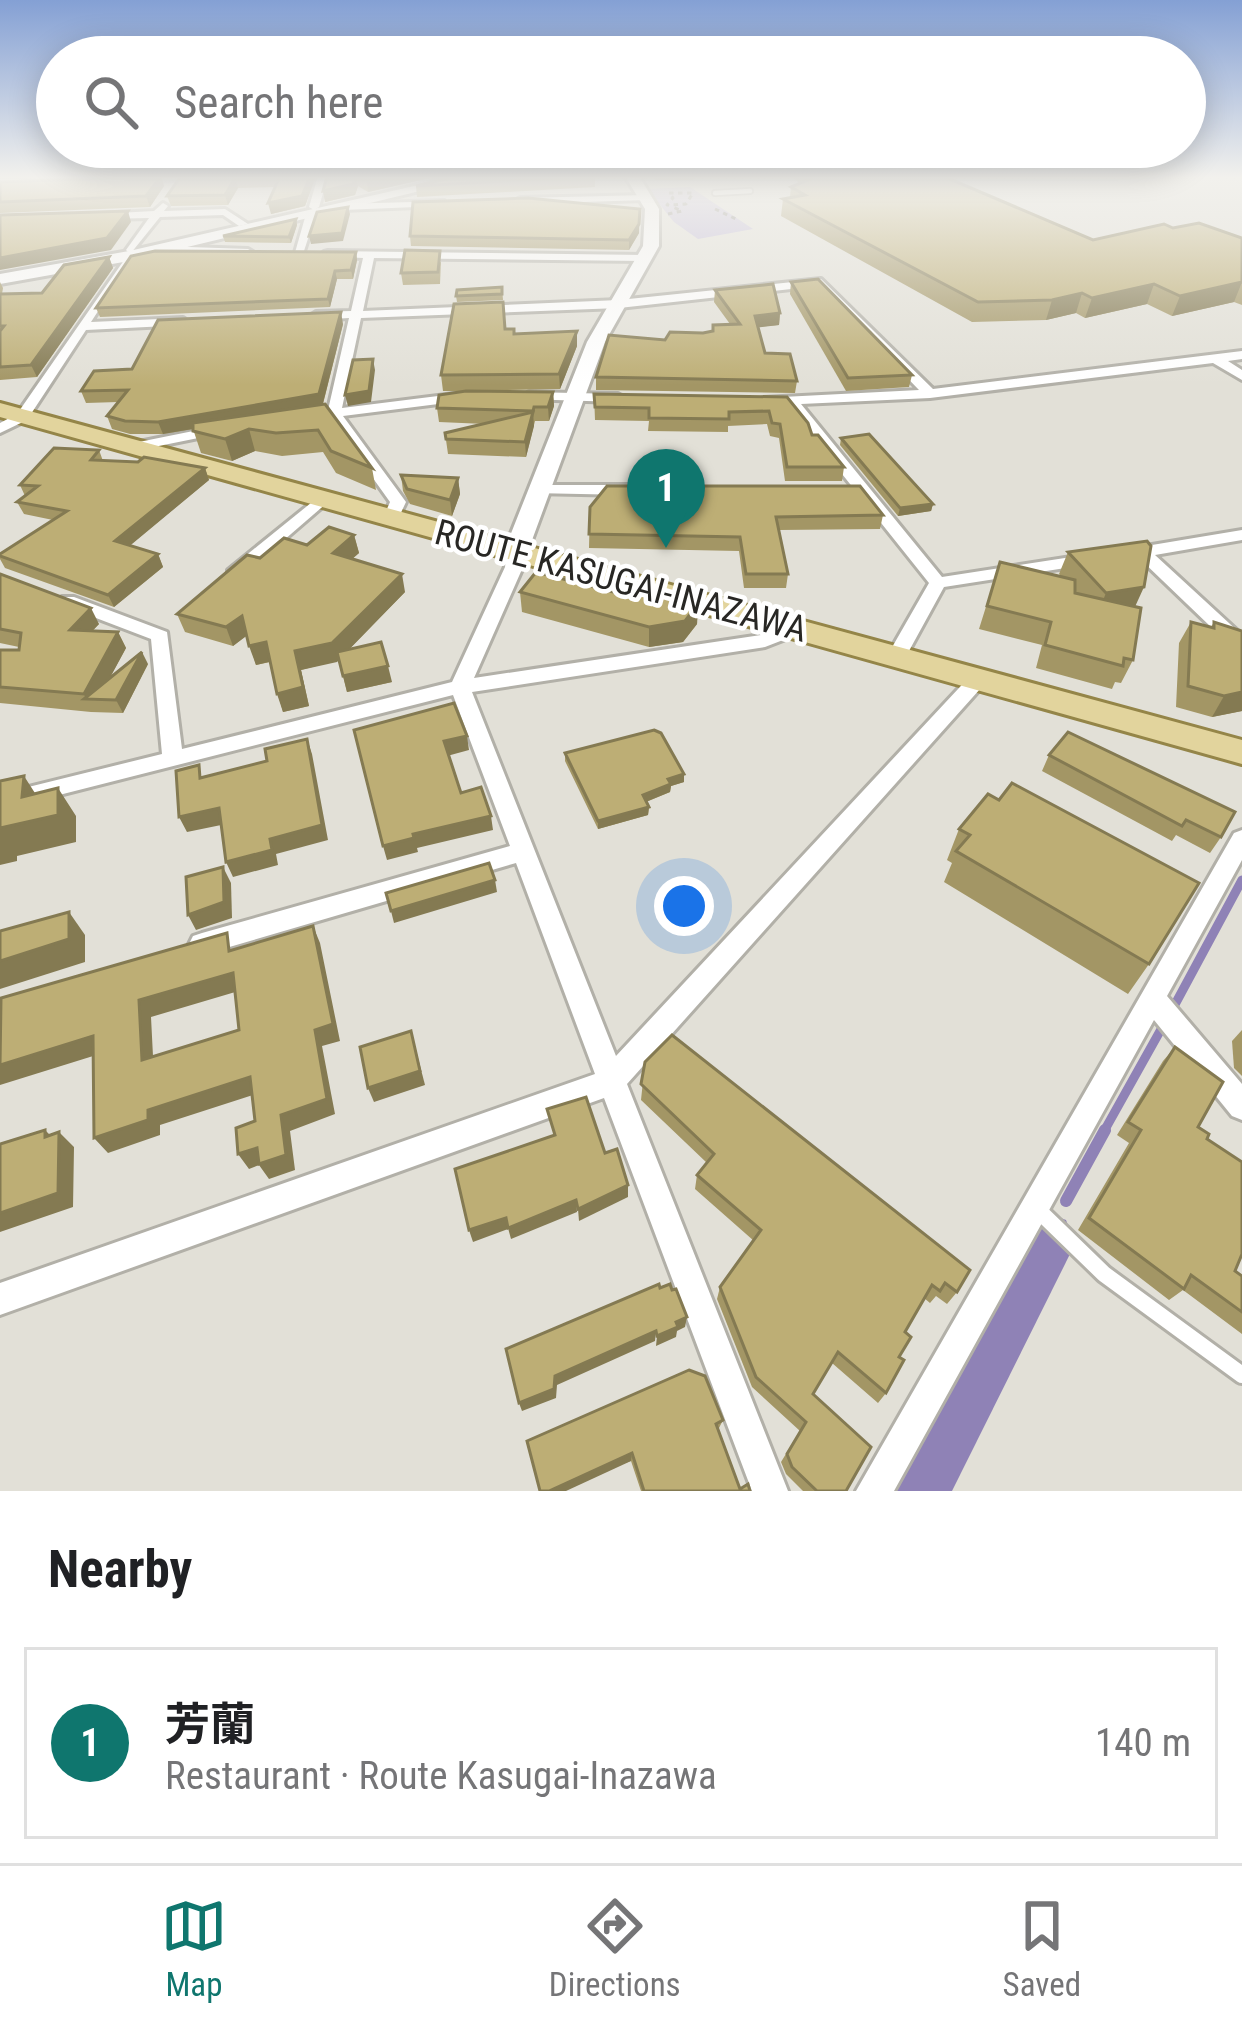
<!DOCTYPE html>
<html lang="en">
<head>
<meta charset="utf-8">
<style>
	:root { --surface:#fff; --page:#f6f6f6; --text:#202124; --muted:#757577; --line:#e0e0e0; --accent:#0f766e }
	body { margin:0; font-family:"Roboto Condensed","Noto Sans JP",sans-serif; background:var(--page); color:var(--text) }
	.you { position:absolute; left:684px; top:906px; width:42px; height:42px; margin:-30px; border:9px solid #fff; border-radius:50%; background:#1a73e8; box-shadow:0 0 0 18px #1a73e833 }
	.badge { display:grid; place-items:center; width:78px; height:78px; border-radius:50%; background:var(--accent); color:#fff; font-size:39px; font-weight:700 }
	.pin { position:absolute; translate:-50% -99px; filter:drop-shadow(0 3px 6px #0008) }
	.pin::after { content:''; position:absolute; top:63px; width:42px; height:36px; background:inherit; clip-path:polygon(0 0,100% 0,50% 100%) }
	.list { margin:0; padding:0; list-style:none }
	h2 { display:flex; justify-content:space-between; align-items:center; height:156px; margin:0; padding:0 48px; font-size:51px }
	h2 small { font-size:39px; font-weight:400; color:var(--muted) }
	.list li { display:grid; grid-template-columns:78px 1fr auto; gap:36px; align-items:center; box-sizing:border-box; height:192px; margin:0 24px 24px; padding:0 24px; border:3px solid var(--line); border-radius:0px }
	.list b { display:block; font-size:45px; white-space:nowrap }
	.list p { margin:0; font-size:39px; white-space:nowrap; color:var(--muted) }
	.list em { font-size:39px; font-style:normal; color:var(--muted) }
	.icon { flex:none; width:66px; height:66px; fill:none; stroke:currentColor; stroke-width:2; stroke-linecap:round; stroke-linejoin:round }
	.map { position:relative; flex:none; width:1242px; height:1491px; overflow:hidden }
	.search { position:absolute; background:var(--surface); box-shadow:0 6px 30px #0003; left:36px; right:36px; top:36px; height:132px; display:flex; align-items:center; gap:30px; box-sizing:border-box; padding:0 42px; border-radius:66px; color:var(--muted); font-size:45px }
	.sheet { height:372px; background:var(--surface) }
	nav { display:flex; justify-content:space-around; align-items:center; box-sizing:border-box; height:168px; border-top:3px solid var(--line); background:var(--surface); font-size:33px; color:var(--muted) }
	nav a { display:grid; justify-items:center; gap:6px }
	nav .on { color:var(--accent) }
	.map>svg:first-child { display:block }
</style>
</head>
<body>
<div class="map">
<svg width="1242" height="1491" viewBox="0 0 1242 1491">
	<rect width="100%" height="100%" fill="#e2e0d7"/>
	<polygon fill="#bfb7d9" points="690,187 753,229 698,239 674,222 647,189"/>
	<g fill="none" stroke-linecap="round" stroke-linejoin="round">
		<g stroke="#8f82b6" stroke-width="9">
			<polyline points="1172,1010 1242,880"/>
			<polyline points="1103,1133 1164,1024"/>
		</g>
		<polyline stroke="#8f82b6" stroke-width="12" points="1066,1201 1105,1130"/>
		<polygon fill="#8f82b6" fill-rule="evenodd" points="1042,1211 1066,1220 1075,1244 952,1491 872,1491 1018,1220"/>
		<g stroke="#b2b0a8" stroke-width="8">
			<polyline id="lane-far1" points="715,193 750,191"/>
		</g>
		<g stroke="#b2b0a8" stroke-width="22">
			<polyline id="lane" points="1037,1209 1104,1274 1242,1375"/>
		</g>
		<g stroke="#b2b0a8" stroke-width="6">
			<g id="street">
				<polygon points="241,176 138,182 133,179 146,176"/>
				<polygon points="318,176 328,176 319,207 314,210 309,207"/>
				<polygon points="649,195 646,200 520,204 515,201 520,198"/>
				<polygon points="444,201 441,206 342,210 337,207 342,204"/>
				<polygon points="163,203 168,206 164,211 225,209 248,224 239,226 223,215 160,217 131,253 134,256 91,322 183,318 189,322 187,325 86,330 27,420 0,433 0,423 17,414 129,253 126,250 149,218 103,219 99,214 154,211"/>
				<polygon points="311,211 316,214 303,254 294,256 306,214"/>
				<polygon points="159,246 248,249 253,252 248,255 155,251"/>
				<polygon points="328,251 645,255 650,258 645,261 374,258 363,311 619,300 821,279 933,389 1242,351 1242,359 1228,361 1242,370 1242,380 1213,363 930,398 801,404 942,577 1091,554 1100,559 1091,564 944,587 904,660 897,662 887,656 929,583 787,405 763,406 756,402 763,398 919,390 818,286 619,308 361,318 342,408 462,393 469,397 462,401 343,416 406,502 397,521 391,523 383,518 390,502 330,418 303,421 296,417 328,410 349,318 316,320 310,316 316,312 351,311 363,258 324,256 324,252"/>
				<polygon points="529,392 618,394 625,398 618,402 524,399 522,396"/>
				<polygon points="218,426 225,430 223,433 134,451 127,447 134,443"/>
				<polygon points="539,485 628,485 636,490 628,495 533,493 531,490"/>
				<polygon points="322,494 328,496 328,502 240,578 228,578 228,570"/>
				<polygon points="1242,530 1242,540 1155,555 1242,635 1242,652 1235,650 1138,557 1122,560 1113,555 1122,550"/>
				<polygon points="516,546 525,551 523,567 474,678 761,635 794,623 803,629 801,633 765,647 472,692 616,1056 972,674 979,672 989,679 627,1084 788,1491 752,1491 604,1098 0,1315 0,1283 595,1074 516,863 202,955 193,952 189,944 193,936 202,933 510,846 453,695 0,810 0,794 162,754 151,639 62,605 59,601 62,597 74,597 167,632 182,749 452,682 505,567 507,551"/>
				<polygon points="1242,830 1242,860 1167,996 1242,1084 1242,1120 1232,1116 1154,1020 894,1491 856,1491 1234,833"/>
			</g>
		</g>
		<g stroke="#b2b0a8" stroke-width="6">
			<g id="secondary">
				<polygon points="458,176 482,176 129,261 0,284 0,274 129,251"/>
				<polygon points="625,176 639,176 659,209 659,246 605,342 528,551 516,558 507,556 504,551 587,342 643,246 645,209"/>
			</g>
		</g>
		<g stroke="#948548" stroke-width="6">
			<polygon id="primary" points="0,403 1242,740 1242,764 0,417"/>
		</g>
		<g stroke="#82807a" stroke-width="3" stroke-dasharray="4.5 4.5" stroke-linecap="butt">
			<polygon points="669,193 693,193 686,204 667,205 673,198"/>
			<polyline points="715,209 738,220"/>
			<polyline points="668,214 682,211 673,207"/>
		</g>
		<use href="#lane-far1" stroke="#fff" stroke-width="4.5"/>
		<use href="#lane" stroke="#fff" stroke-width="16"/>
		<use href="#street" fill="#fff" fill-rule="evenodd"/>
		<use href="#secondary" fill="#fff" fill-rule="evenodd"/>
		<use href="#primary" fill="#e2d49d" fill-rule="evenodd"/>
	</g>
	<g fill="#a39665">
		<polygon points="0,176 95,176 0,179"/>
		<polygon points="161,176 164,186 150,207 0,213 0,182"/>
		<polygon points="181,176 316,176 305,206 271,214 275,187 238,188 228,205 171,206 167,196"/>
		<polygon points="327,176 438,176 368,192 358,186 355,195 325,202"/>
		<polygon points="595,176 595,187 417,197 416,186"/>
		<polygon points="653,176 699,176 692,180 656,180"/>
		<polygon points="793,176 943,176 1093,240 1173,228 1242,238 1242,305 1234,302 1172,316 1147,304 1085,318 1076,313 1046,320 972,322 781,216 783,199 790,197 791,187 799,184"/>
		<polygon points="640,209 639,233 629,250 411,246 410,236"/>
		<polygon points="296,219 297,225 291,243 225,242 223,236"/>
		<polygon points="356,252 357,260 353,279 337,279 330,307 100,317 96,308"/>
		<polygon points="109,257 113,268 37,377 0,380 0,282 3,288 2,294 42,293"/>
		<polygon points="441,262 440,284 403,285 401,273"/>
		<polygon points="791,282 912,375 909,387 846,391 790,294"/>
		<polygon points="502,287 503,300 457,302 456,296"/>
		<polygon points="715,290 780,313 779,325 758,327 765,353 797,381 795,393 596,390 596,377 665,340 713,331 730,324 714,302"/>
		<polygon points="343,324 323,404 372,468 376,490 336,473 323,452 282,456 255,451 232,461 201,453 193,429 163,434 130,434 112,429 107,416 118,402 86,403 81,391 132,369"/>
		<polygon points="505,329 514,334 577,331 577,346 560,389 467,391 553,392 554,406 549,421 535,421 526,457 448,454 445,433 485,424 439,422 437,408 466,391 443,391 441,375"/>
		<polygon points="594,394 787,397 812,435 844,467 842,481 785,481 779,438 770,436 767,424 728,426 728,432 648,431 649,421 595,420"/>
		<polygon points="841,438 933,504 931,511 898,516 840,445"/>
		<polygon points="99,450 103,461 205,468 209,480 130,545 158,554 163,567 114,607 5,568 0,559 0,554 53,520 24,514 17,502 25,496 20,485"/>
		<polygon points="401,475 458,478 460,494 452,516 410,504 403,491"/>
		<polygon points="590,507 883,515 880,529 779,530 788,574 786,588 744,588 739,551 589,548"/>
		<polygon points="354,535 359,553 352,559 405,592 349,649 392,682 347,692 339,660 301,670 309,706 283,712 270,662 256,665 247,635 233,646 185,632 177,614 260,558"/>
		<polygon points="1068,552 1135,607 1133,660 1121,683 1115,682 1112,689 1036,668 1042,645 979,629 1000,562 1063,578 1059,574"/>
		<polygon points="0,574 99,624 92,631 118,632 126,648 109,679 148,664 123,713 91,712 0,703 0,650 19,650 19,647 0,643"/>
		<polygon points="520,592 629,596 698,604 697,624 683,642 649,647 522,612"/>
		<polygon points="1191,622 1211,627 1214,622 1242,631 1242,711 1212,717 1176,707 1179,643"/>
		<polygon points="565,753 684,782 671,786 670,792 646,802 649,807 648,815 598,829 565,761"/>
		<polygon points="1049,755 1221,837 1210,853 1176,835 1172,841 1042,771"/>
		<polygon points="988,794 1149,964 1128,994 944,882 952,863 947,860 959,829"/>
		<polygon points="1242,1030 1242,1076 1234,1068 1232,1041"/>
		<polygon points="1175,1047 1198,1127 1207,1139 1235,1271 1242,1276 1242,1334 1183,1290 1169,1300 1078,1230 1129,1143 1117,1135 1163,1061"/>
		<polygon points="645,1062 957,1292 947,1304 936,1296 930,1303 924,1298 905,1332 899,1357 886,1393 878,1403 832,1363 813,1394 846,1491 803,1491 786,1474 781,1462 800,1431 752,1387 717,1299 720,1287 754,1241 695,1189 697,1175 707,1163 641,1100"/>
		<polygon points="723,1420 718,1430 740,1489 750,1491 641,1491 631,1461 540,1491"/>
	</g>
	<g fill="#847a52">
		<polygon points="161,176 164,186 150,207 146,196"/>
		<polygon points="310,176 316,176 305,206 271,214 268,203"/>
		<polygon points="356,176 358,186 355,195 325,202 323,191"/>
		<polygon points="391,176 438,176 368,192 367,181"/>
		<polygon points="235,178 238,188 228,205 225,195"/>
		<polygon points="348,207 350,214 343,241 311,244 309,236"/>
		<polygon points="128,211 131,222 111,250 0,270 0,258"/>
		<polygon points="296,219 297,225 291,243 289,237"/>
		<polygon points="639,224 639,233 629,250 629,240"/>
		<polygon points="356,252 357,260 353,279 351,270"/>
		<polygon points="109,257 113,268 37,377 31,365"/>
		<polygon points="335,271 337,279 330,307 328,299"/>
		<polygon points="1242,282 1234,302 1172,316 1180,296"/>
		<polygon points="1154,284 1147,304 1085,318 1092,298"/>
		<polygon points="1082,293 1076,313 1046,320 1052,300"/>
		<polygon points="341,312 343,324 322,407 163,434 158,422"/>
		<polygon points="780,313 779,325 754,328 755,316"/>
		<polygon points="577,331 577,346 560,389 559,374"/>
		<polygon points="373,359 375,370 371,402 348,406 345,395"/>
		<polygon points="553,392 554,406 549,421 548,407"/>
		<polygon points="533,412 534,426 526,457 525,442"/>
		<polygon points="249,429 255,451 232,461 225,439"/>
		<polygon points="205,468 209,480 120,554 115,541"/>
		<polygon points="458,478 460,494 452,516 450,500"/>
		<polygon points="933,504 931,511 898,516 900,508"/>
		<polygon points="354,535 359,553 338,571 333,553"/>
		<polygon points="158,554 163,567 114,607 108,595"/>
		<polygon points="402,574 405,592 337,662 301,670 309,706 283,712 277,694 295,651"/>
		<polygon points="1144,587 1134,609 1097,615 1106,593"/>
		<polygon points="698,604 697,624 683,642 649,647 649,627"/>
		<polygon points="91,608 99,624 78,646 70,630"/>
		<polygon points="242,616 249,634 233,646 226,627"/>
		<polygon points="118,632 126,648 98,700 86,699 84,694"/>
		<polygon points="266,642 273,661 256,665 249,646"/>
		<polygon points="142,652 148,664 123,713 116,700"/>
		<polygon points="388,666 392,682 347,692 343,676"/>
		<polygon points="1242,692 1242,711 1212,717 1224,696"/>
		<polygon points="467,736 469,750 447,756 444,741"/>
		<polygon points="307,739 312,754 328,840 276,854 278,865 233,877 226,862 270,839"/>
		<polygon points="684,774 684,782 671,786 670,792 643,803 643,795 668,779"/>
		<polygon points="24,776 42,804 58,788 76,816 76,842 17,856 17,861 0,865 0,828 22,797"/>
		<polygon points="649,807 648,815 598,829 598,821"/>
		<polygon points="219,808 226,824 187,832 179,817"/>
		<polygon points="491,816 493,830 417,848 418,852 387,860 383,846 413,834"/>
		<polygon points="223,867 231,883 232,918 196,930 188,915"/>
		<polygon points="495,880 497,892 394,923 391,911"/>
		<polygon points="69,912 85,935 85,962 0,989 0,961"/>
		<polygon points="313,926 320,943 340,1041 322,1046 335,1114 290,1131 295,1170 269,1179 259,1165 249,1169 238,1154 281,1115 315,1030"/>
		<polygon points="233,973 242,990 151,1017 154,1076 142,1060 139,1000"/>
		<polygon points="411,1031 425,1085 374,1102 368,1088"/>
		<polygon points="93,1036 106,1052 0,1085 0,1065"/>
		<polygon points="250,1077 259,1093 160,1125 160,1135 108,1153 94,1138 148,1110"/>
		<polygon points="45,1130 59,1144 59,1132 74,1147 73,1207 0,1232 0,1213 45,1137"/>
		<polygon points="628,1185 628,1197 579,1221 578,1209"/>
		<polygon points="576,1200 577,1212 511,1239 508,1228"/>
		<polygon points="506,1218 508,1229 473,1242 469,1230"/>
		<polygon points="687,1317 685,1327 677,1331 676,1337 656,1346 657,1336 676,1322"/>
		<polygon points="656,1331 655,1341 557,1385 556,1398 522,1411 519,1403 555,1376"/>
		<polygon points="632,1453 631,1461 566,1491 549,1491"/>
	</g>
	<g fill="#bdae75" stroke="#847a52" stroke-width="3" fill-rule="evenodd">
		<polygon points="161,176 146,196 0,202 0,182"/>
		<polygon points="181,176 310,176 302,196 268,203 280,176 235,178 225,195 167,196"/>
		<polygon points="327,176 356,176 353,184 323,191"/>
		<polygon points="356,176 391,176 367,181"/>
		<polygon points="458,176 595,176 416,186"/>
		<polygon points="808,176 943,176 1093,240 1164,224 1173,228 1199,223 1242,238 1242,282 1180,296 1154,284 1092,298 1082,293 1052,300 978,302 783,199 805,195 791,187 810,179"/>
		<polygon points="528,198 640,209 639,224 629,240 410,236 413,202"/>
		<polygon points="348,207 342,233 309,236 317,212"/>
		<polygon points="128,211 107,238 0,258 0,215"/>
		<polygon points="296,219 289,237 223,236"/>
		<polygon points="405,250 440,251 438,272 401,273"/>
		<polygon points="155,251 356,252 351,270 335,271 328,299 96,308 131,256"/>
		<polygon points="109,257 31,365 0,367 0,331 4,326 0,326 0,294 42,293 64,265"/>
		<polygon points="818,279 912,375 848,378 791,282"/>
		<polygon points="773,284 780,313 755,316 765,353 790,354 797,381 596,377 609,335 665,340 670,332 703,333 713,331 713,325 740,324 715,290"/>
		<polygon points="502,287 502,294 456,296 457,290"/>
		<polygon points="503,302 505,329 514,329 514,334 577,331 559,374 441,375 454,304"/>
		<polygon points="341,312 319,394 158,422 125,421 107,416 128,390 81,391 94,371 132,369 158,320"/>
		<polygon points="373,359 369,391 345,395 353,360"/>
		<polygon points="466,391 553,392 548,407 534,407 533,411 437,408 439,395"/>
		<polygon points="594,394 787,397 808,423 812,435 818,435 844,467 787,467 780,424 772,423 769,411 729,412 729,419 649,418 649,408 595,407"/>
		<polygon points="325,404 372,468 331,451 318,430 276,433 249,429 225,439 193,431 193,423"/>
		<polygon points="533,412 525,442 446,439 445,433"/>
		<polygon points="869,434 933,504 900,508 841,438"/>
		<polygon points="54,448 99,450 91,460 138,462 144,457 205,468 115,541 158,554 108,595 0,556 0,554 67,511 17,502 38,486 20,485"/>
		<polygon points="401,475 458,478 450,500 407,489"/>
		<polygon points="607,486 860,486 883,515 776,517 788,574 746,574 740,537 589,534 590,507"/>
		<polygon points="329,527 354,535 333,553 402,574 332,643 295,651 303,687 277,694 266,642 249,646 242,616 226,627 177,614 247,555 260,558 284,538 307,545"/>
		<polygon points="1147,541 1151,546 1144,587 1106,593 1068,552"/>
		<polygon points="1000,562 1075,580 1075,593 1141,608 1133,660 1124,658 1123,666 1045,645 1051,622 987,606"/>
		<polygon points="536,572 629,596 633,590 698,604 685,621 649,627 520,592"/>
		<polygon points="0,574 91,608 70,630 118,632 84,694 0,687 0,650 19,650 21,633 0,629"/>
		<polygon points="1191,622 1214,628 1214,622 1242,631 1242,692 1224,696 1188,686"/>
		<polygon points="381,642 388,666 343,676 337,652"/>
		<polygon points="142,652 116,700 84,699"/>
		<polygon points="454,703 467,736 444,741 461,793 481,787 491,816 413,834 414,838 383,846 354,730"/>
		<polygon points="654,730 661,733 684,774 668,779 671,784 643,795 649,807 598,821 565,753"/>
		<polygon points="1068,732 1235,812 1221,837 1186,820 1182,826 1049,755"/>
		<polygon points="307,739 322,825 270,839 272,850 226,862 219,808 179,817 176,771 199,765 200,778 267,761 265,749"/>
		<polygon points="24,776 22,797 58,788 58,815 0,828 0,781"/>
		<polygon points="1012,783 1199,883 1149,964 956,851 970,835 959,829 988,794 999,800"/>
		<polygon points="489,863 495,880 391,911 386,893"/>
		<polygon points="223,867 224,902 188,915 186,877"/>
		<polygon points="69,912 69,939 0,961 0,931"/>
		<path d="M313,926L333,1024L315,1030L327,1099L281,1115L286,1155L259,1164L257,1148L238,1154L236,1128L255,1121L250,1077L148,1110V1120L94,1138L93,1036L0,1065L1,998L227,933L229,951ZM233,973L239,1030L142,1060L139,1000Z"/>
		<polygon points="411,1031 420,1071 368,1088 360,1047"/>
		<polygon points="672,1035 970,1270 957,1292 945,1283 940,1291 932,1285 905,1332 911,1337 899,1357 904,1360 886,1393 838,1352 813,1394 871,1447 846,1491 817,1491 792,1467 787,1454 806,1422 756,1377 720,1287 761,1230 697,1175 714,1154 641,1084 645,1062"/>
		<polygon points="1175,1047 1223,1082 1198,1127 1209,1134 1207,1139 1242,1162 1242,1254 1235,1271 1242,1276 1242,1312 1191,1275 1184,1289 1089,1218 1141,1130 1128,1122"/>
		<polygon points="586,1097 605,1153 617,1149 628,1185 578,1209 576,1200 508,1228 506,1218 469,1230 455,1169 555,1135 547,1109"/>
		<polygon points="45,1130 45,1137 59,1132 58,1193 0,1213 0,1144"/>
		<polygon points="659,1284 660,1288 670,1284 672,1290 676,1289 687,1317 676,1322 678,1327 657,1336 656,1331 555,1376 554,1389 519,1403 506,1349"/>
		<polygon points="689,1370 705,1376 723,1420 716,1424 740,1489 748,1484 750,1491 644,1491 632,1453 549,1491 540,1491 527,1441"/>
	</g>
	<linearGradient id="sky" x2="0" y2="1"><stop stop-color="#84a0d4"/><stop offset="0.46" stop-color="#f2f1ed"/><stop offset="1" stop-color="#f2f1ed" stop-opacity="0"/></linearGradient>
	<rect width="1242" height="385" fill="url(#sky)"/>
	<g text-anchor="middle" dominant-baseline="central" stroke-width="9" stroke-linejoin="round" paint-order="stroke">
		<g font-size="36" fill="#282724" stroke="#fff">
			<text transform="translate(621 581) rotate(15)">ROUTE KASUGAI-INAZAWA</text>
		</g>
	</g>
</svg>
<div class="you"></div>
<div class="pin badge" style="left:666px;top:548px">1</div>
<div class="search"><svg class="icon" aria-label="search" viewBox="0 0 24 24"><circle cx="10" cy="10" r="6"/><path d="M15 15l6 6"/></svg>Search here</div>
</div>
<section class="sheet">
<h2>Nearby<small></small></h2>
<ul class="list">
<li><span class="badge">1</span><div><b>芳蘭</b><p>Restaurant · Route Kasugai-Inazawa</p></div><em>140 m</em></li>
</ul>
</section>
<nav>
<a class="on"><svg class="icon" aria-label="map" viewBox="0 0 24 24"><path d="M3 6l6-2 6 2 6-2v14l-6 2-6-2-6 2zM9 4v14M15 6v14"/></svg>Map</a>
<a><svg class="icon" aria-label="directions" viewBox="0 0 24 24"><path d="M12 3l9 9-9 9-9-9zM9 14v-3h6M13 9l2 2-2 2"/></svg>Directions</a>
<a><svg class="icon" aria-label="saved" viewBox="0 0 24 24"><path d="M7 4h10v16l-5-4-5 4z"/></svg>Saved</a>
</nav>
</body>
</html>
